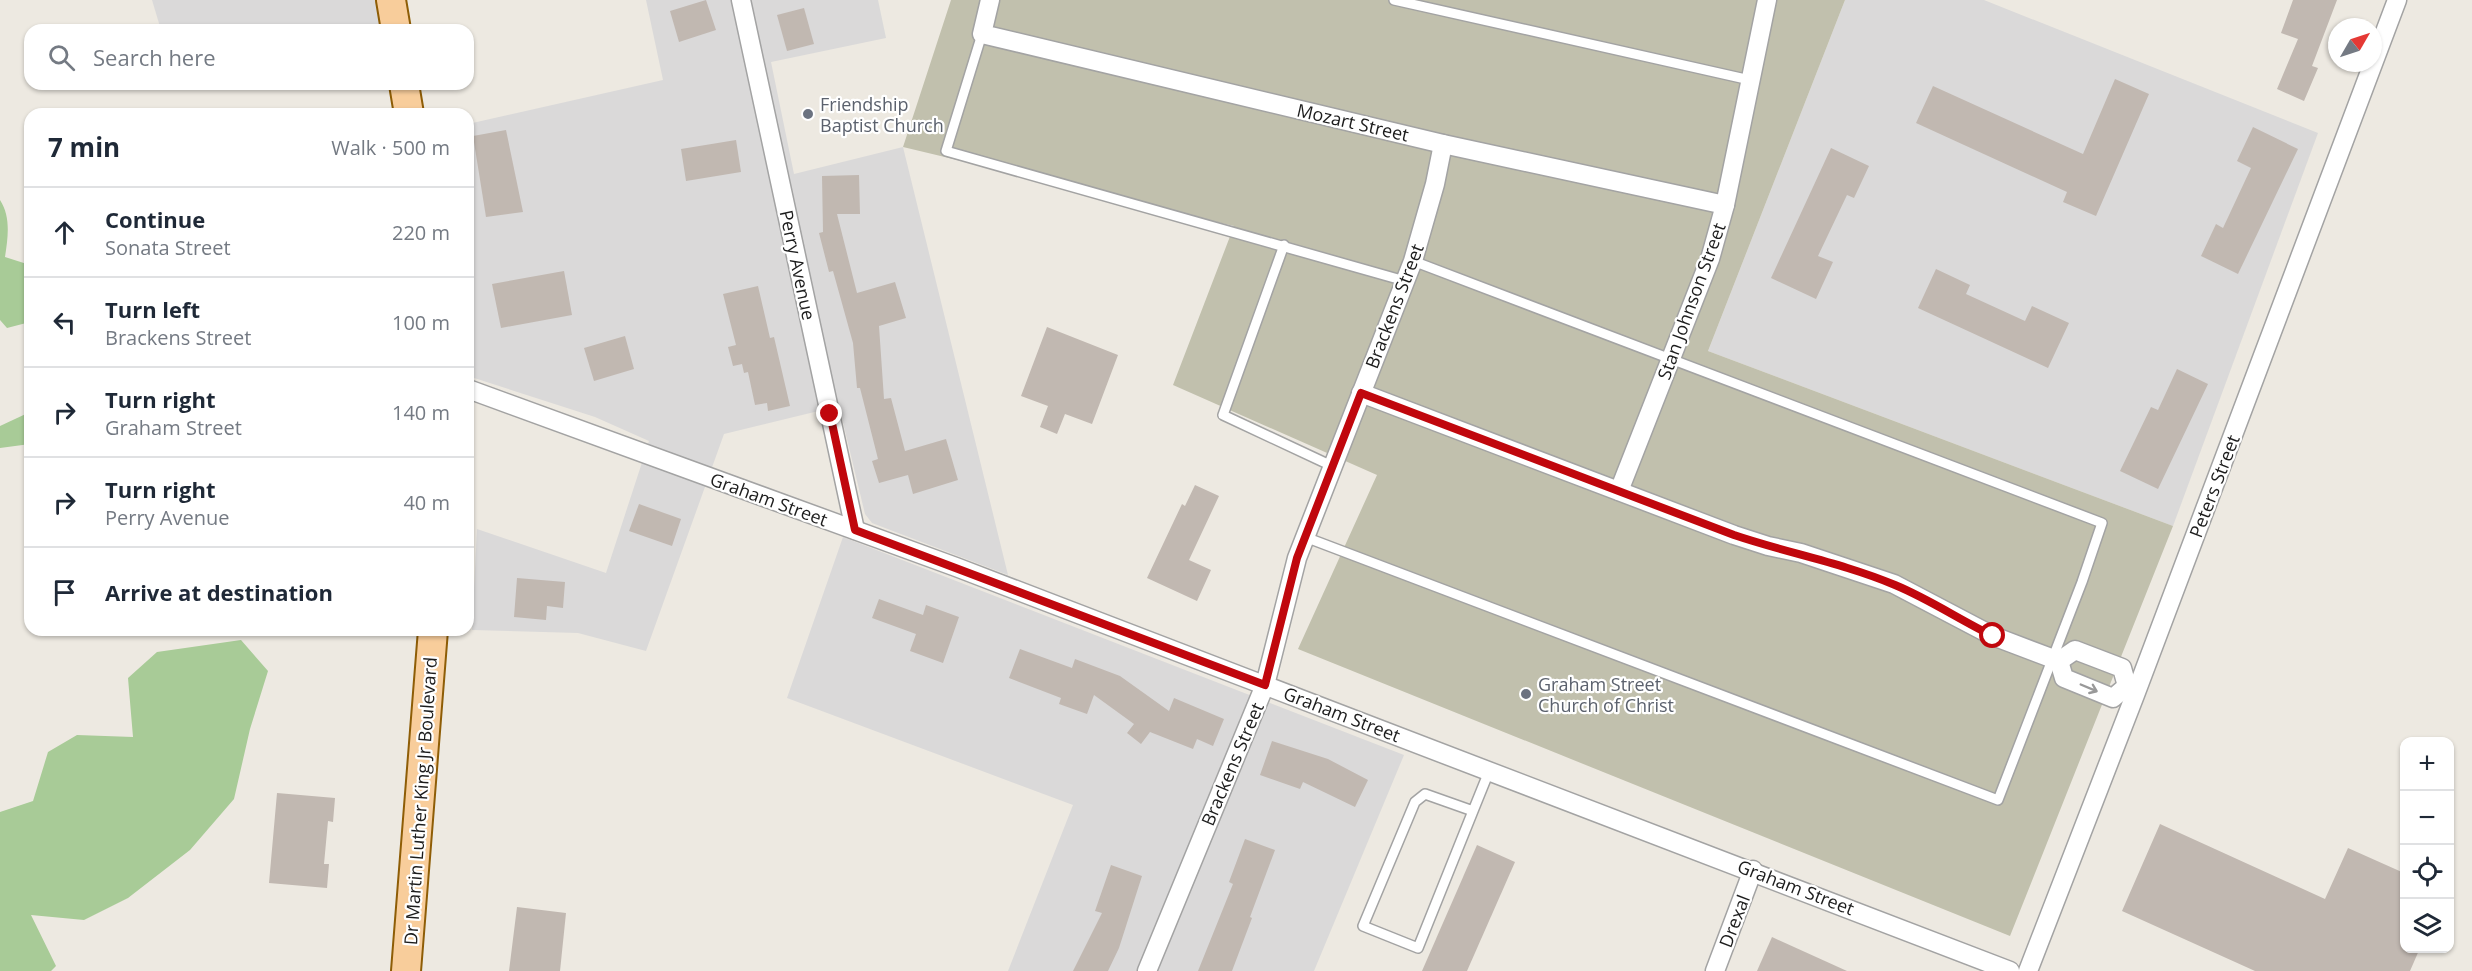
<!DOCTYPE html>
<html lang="en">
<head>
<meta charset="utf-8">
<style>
	:root { --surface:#fff; --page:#f6f6f7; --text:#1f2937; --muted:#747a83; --line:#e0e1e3 }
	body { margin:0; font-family:"Open Sans",sans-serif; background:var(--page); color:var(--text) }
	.controls { position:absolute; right:18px; bottom:18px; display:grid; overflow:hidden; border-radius:12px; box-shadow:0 2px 4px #0004 }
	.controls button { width:54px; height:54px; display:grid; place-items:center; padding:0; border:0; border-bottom:2px solid var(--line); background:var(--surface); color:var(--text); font:30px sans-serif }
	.compass { position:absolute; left:2328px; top:18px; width:54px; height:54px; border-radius:50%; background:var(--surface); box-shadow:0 2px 4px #0004; rotate:51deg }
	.stop { position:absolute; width:18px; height:18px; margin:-14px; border:4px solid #c0070d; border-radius:50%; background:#fff }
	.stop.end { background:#c0070d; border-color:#fff; box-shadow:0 2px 6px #0008 }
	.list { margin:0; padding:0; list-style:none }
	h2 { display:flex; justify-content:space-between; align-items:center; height:78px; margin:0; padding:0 24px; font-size:26px }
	h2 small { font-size:20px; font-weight:400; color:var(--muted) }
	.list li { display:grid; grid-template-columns:39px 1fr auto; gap:18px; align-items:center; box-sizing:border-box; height:90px; padding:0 24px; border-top:2px solid var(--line) }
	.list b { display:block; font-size:22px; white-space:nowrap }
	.list p { margin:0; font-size:20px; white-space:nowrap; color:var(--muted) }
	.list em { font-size:20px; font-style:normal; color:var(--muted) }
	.icon { flex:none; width:33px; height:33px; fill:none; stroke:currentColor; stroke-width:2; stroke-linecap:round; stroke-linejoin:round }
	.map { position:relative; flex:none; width:2472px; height:971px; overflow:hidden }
	.search { position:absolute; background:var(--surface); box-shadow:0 2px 4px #0004; left:24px; top:24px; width:450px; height:66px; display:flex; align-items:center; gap:15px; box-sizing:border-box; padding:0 21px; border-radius:18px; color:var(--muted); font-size:22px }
	.panel { position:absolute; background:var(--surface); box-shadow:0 2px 4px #0004; left:24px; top:108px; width:450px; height:528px; border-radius:18px }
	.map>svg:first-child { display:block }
</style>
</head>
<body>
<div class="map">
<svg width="2472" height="971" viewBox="0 0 2472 971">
	<rect width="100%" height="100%" fill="#ede9e1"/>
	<g fill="#dad9d9">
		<polygon points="152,0 376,0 383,30 161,30"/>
		<polygon points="646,0 732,0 733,4 752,0 878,0 886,38 771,62 794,174 903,147 1008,575 872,523 865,514 839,406 724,434 646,651 578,633 472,630 477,529 606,573 649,441 595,417 468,376 468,124 663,80"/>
		<polygon points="1845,0 1984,0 2318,133 2173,526 1708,351"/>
		<polygon points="843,537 1404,755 1314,971 1008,971 1073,805 787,698"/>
	</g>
	<polygon fill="#c1c0ad" points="951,0 1845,0 1708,351 2173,526 2010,936 1298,649 1377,475 1173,385 1234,226 903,147"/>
	<g fill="#a8cb97">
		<path d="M0,200C11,217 8,237 5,257L30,265V322L7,328L0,320Z"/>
		<polygon points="30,412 30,444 0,448 0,426"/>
		<polygon points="241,640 268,671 250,729 234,799 190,850 128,898 84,920 31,915 56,966 51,971 0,971 0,812 33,801 48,752 77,735 133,737 128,678 157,652"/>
	</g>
	<g fill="#c1b8b1">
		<polygon points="706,0 716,30 679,42 670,11"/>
		<polygon points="2293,0 2337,0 2312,66 2318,68 2304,101 2277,89 2298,39 2281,33"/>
		<polygon points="804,8 814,44 787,51 777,15"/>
		<polygon points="2115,79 2149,94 2096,216 2063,202 2067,192 1916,123 1933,86 2083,154"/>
		<polygon points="2253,127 2298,149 2238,274 2201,256 2216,224 2223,228 2251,168 2237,161"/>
		<polygon points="506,130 523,212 486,217 473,136"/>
		<polygon points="736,140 741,172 686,181 681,149"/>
		<polygon points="1831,148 1869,166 1854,198 1847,195 1818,256 1833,262 1816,299 1771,278"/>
		<polygon points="859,175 860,214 837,214 857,293 895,282 906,318 879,326 884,399 891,398 905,451 946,439 958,480 913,494 908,475 879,483 872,461 878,459 860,388 857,388 853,343 833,271 829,272 819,233 823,232 822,176"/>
		<polygon points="1936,269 1970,285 1966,294 2025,321 2032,306 2069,323 2048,368 1918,308"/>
		<polygon points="564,271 572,315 501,328 492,284"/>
		<polygon points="758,286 770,338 774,337 790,406 768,411 767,403 755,405 748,372 744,373 742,364 733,366 728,347 736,345 723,294"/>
		<polygon points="1047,327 1118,355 1092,424 1065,414 1057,434 1040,427 1048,406 1021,396"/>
		<polygon points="625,336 634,369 594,381 584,348"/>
		<polygon points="2177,369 2208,384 2158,489 2120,471 2151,407 2158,410"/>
		<polygon points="1195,485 1219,496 1189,560 1211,570 1197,601 1147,578 1182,504 1185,506"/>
		<polygon points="639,504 681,519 672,546 629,531"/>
		<polygon points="517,578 565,582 563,608 547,606 546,620 514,617"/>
		<polygon points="879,599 923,615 926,605 959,617 943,663 910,651 916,634 872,618"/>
		<polygon points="1020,649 1072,668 1075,659 1120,676 1169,711 1174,698 1224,719 1213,746 1197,739 1193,749 1150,732 1141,744 1127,733 1134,724 1094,695 1087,714 1059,704 1061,698 1009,678"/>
		<polygon points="1272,741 1328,759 1368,780 1355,807 1303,782 1300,789 1260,775"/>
		<polygon points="277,793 335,798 333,822 328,821 324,864 329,864 327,888 269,883"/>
		<polygon points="2160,824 2325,899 2348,848 2404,873 2404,948 2420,948 2410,971 2255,971 2122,911"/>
		<polygon points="1245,839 1275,850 1250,917 1252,918 1232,971 1198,971 1233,884 1229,882"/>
		<polygon points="1477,845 1515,862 1467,971 1422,971"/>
		<polygon points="1111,865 1142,876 1119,948 1108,971 1073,971 1102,913 1095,911"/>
		<polygon points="517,907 566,913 560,971 509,971"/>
		<polygon points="1772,937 1847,971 1757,971"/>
	</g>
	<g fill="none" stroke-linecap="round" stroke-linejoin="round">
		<g stroke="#a3a3a3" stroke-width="12">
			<g id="lane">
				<polyline points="1394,0 1750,80"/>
				<polyline points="982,34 946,151 1405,281"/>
				<polyline points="1284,245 1223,415 1332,466"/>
				<polyline points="1305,537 1998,800 2082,582 2102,523 1413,261"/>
				<polyline points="1473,811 1418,948 1363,926 1415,802 1425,794 1473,811 1490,769"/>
			</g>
		</g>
		<g stroke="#a3a3a3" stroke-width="21">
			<g id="street">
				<polyline points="741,0 855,530"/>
				<polyline points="990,0 982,34 1443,144 1725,205"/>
				<polyline points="468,389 956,567 2010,971"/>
				<polyline points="1361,393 1734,535 1768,546 1801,553 1894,584 1993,636 2059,661"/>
				<polyline points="1619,491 1710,259 1725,205 1767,0"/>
				<polyline points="2059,661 2064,678 2113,698 2127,686"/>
				<polyline points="2059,661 2075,650 2122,668 2127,686"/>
				<polyline points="1147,971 1265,685 1297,558 1413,261 1435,184 1443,144"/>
				<polyline points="1715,971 1753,870"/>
				<polyline points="2028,971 2135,695 2397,0"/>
			</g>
		</g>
		<g stroke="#8e5d06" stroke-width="32">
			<g id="primary">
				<polyline points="391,0 396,30"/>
				<polyline points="404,84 409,114"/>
				<polyline points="406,971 433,630"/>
			</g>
		</g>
		<use href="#lane" stroke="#fff" stroke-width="9"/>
		<use href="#street" stroke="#fff" stroke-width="18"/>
		<use href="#primary" stroke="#f8cd9b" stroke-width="28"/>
	</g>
	<defs><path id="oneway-shaft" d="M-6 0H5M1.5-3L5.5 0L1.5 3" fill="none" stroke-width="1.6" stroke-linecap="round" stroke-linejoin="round" transform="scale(1.5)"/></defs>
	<use stroke="#999" href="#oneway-shaft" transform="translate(2089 688) rotate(23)"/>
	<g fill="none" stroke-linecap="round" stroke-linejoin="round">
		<path stroke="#c0070d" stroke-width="8" d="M830,414L855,530L1265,685L1297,558L1361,393L1734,535C1787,553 1843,563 1895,585C1929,599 1960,620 1993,636"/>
	</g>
	<g fill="#6b7280" stroke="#fff" stroke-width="2">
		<circle cx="808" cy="114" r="6"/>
		<circle cx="1526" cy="694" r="6"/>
	</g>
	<g text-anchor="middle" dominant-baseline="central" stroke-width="4.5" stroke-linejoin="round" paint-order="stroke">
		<g font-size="18" fill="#5b616d" stroke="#fff" text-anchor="start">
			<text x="820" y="104">Friendship<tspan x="820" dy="21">Baptist Church</tspan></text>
			<text x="1538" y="684">Graham Street<tspan x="1538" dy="21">Church of Christ</tspan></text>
		</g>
		<g font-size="18" fill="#1c1c1c" stroke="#fff">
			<text transform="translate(1353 122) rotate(13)">Mozart Street</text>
			<text transform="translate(798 265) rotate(78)">Perry Avenue</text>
			<text transform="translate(1691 301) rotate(-70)">Stan Johnson Street</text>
			<text transform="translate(1394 306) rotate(-69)">Brackens Street</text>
			<text transform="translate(2214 486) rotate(-69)">Peters Street</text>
			<text transform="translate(769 499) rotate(20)">Graham Street</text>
			<text transform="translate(1342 714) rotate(21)">Graham Street</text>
			<text transform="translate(1232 764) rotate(-67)">Brackens Street</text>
			<text transform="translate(420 801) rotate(-86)">Dr Martin Luther King Jr Boulevard</text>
			<text transform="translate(1796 887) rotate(21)">Graham Street</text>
			<text transform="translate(1734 921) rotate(-69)">Drexal</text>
		</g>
	</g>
</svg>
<div class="controls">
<button>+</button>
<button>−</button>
<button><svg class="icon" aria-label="locate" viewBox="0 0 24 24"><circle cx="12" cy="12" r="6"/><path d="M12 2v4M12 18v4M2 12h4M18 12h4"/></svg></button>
<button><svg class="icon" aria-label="layers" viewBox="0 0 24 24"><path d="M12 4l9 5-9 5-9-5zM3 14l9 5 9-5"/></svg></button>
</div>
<svg class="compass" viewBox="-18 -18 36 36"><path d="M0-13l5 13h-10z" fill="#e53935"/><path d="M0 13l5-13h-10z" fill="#747a83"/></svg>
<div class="stop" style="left:1993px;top:636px"></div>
<div class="stop end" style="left:830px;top:414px"></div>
<div class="search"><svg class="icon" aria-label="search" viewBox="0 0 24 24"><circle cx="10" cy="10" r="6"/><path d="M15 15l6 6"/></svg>Search here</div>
<section class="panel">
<h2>7 min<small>Walk · 500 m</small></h2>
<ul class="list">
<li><svg class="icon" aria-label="ahead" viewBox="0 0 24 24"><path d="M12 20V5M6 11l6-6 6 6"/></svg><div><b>Continue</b><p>Sonata Street</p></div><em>220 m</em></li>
<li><svg class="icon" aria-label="left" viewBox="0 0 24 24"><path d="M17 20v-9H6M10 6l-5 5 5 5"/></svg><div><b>Turn left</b><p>Brackens Street</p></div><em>100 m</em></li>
<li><svg class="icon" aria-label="right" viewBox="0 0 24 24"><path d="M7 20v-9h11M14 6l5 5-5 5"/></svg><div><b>Turn right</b><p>Graham Street</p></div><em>140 m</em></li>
<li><svg class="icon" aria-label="right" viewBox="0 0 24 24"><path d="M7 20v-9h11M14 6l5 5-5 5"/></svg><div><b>Turn right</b><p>Perry Avenue</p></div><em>40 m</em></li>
<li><svg class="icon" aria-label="arrive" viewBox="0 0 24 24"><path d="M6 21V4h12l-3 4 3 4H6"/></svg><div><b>Arrive at destination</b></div></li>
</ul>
</section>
</div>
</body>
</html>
